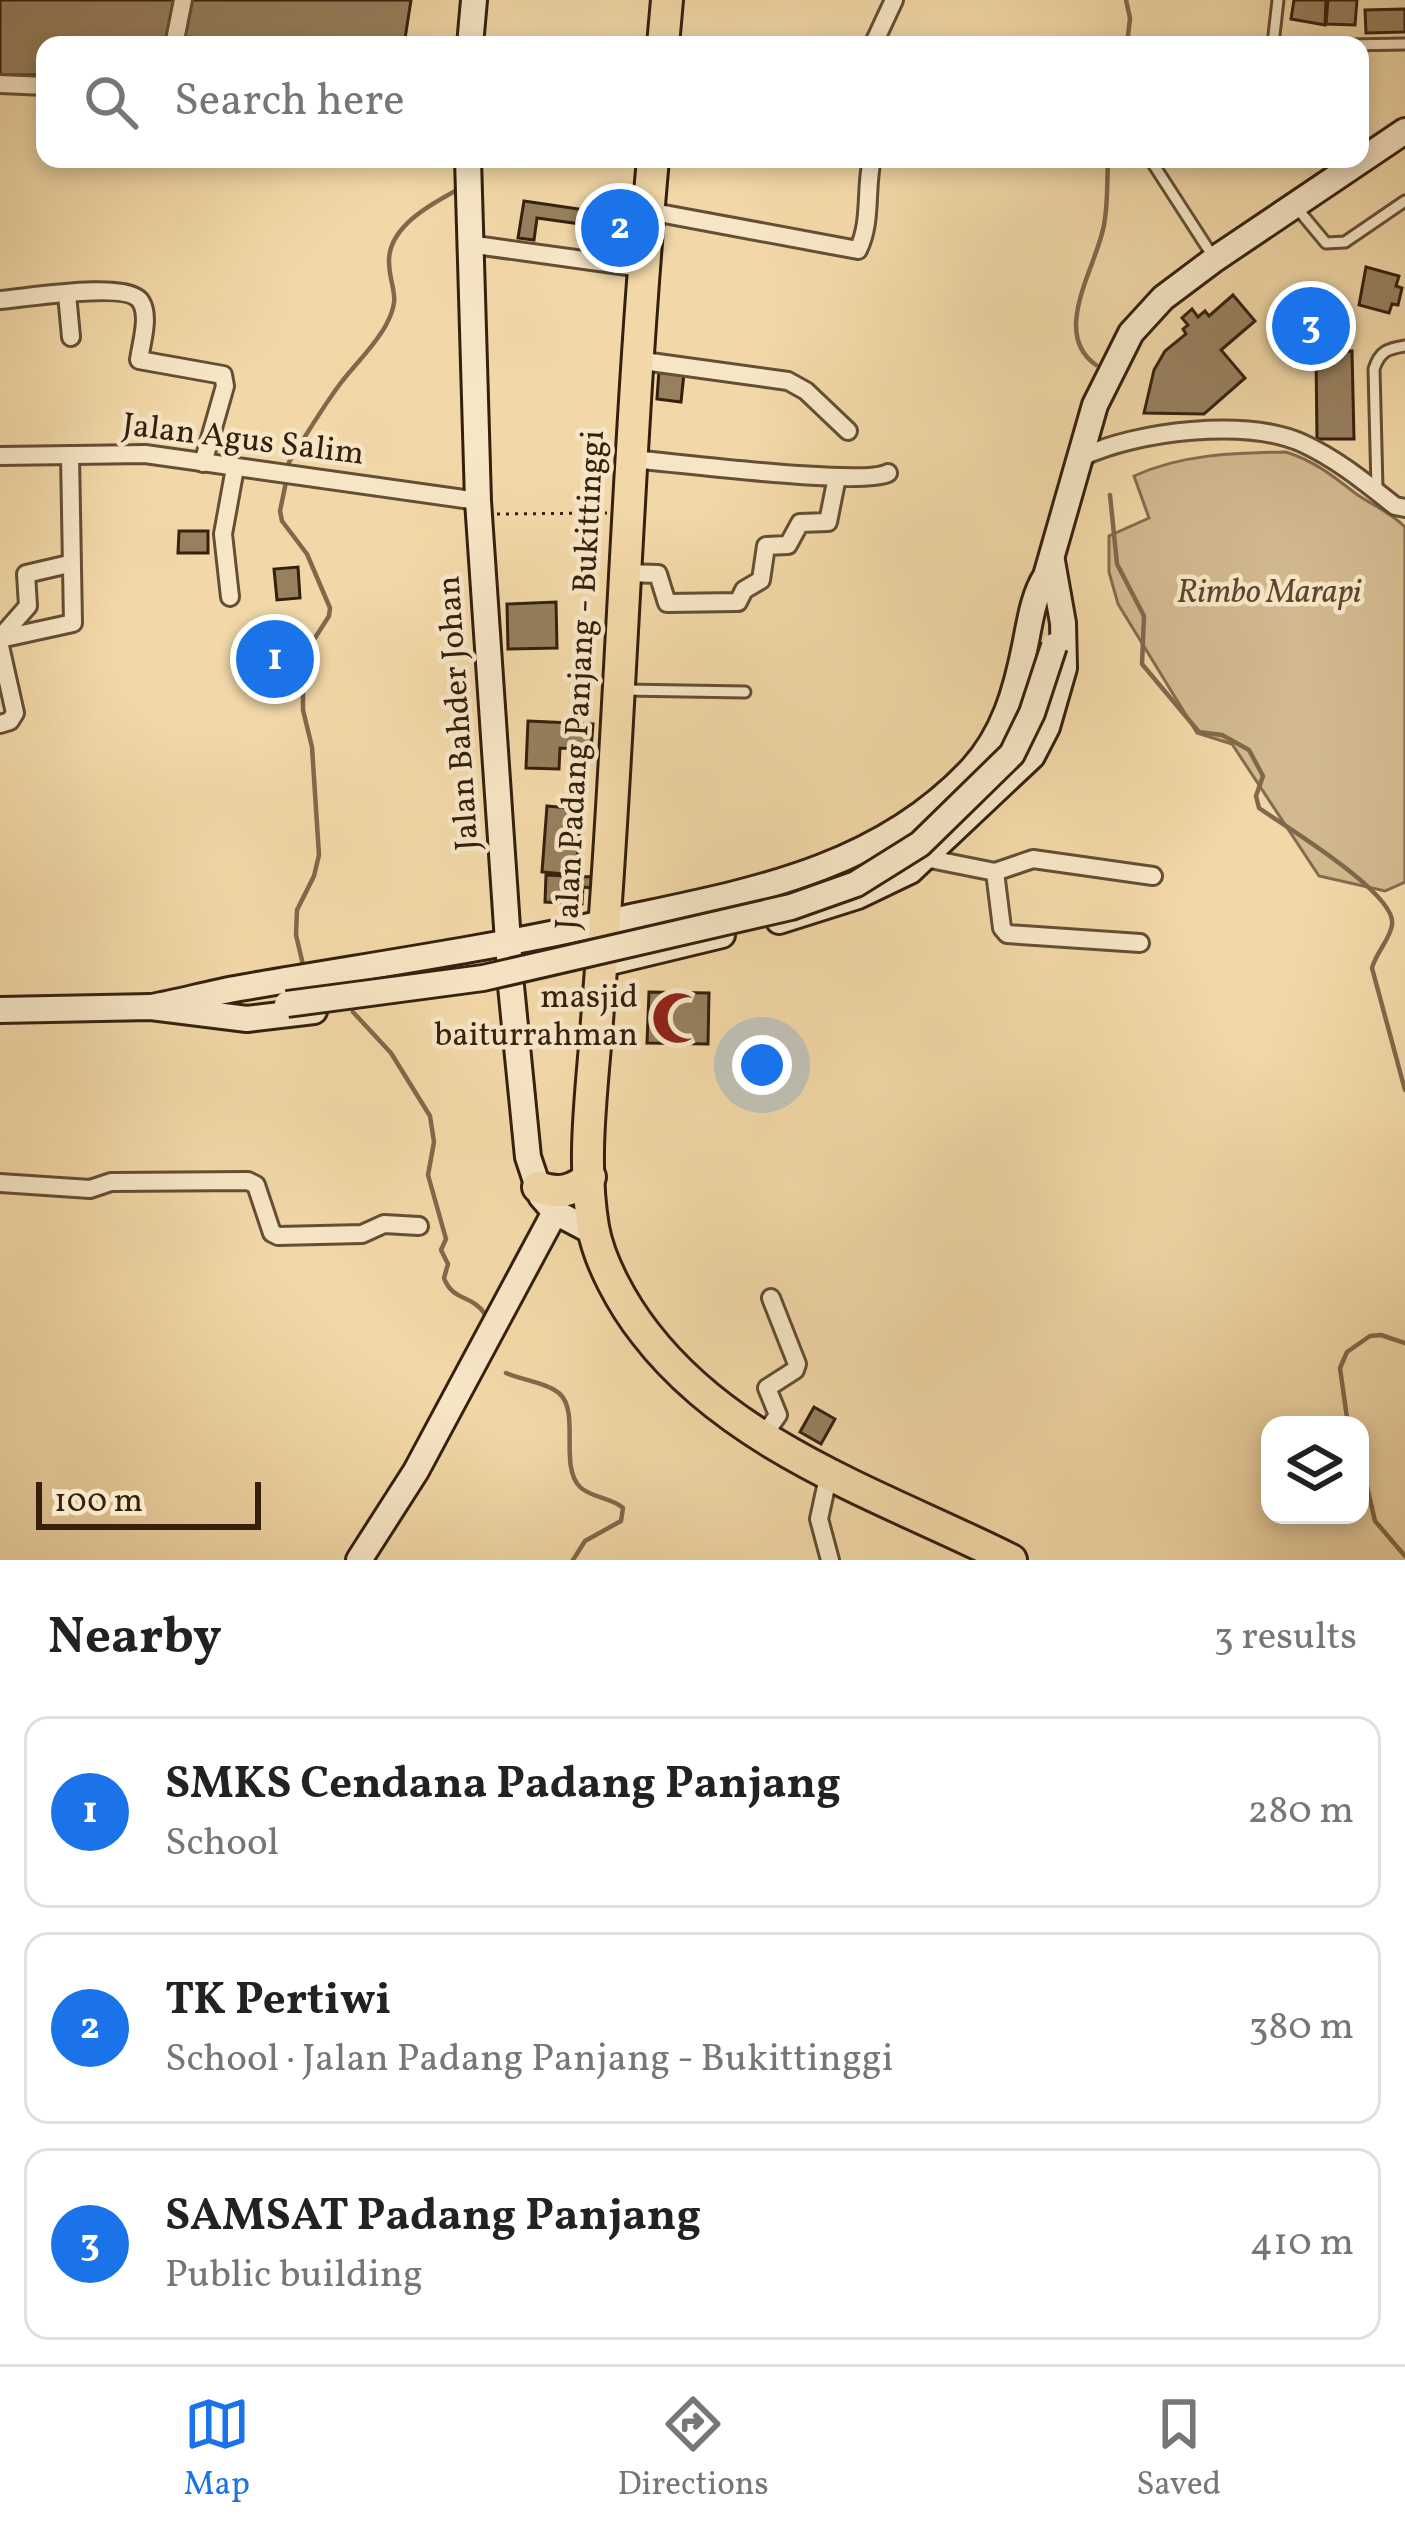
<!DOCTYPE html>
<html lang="en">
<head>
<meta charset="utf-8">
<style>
	:root { --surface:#fff; --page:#f2f2f2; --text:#222; --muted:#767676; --line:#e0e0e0; --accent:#1a73e8 }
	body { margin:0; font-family:Vollkorn,serif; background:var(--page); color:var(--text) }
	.controls { position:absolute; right:36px; bottom:36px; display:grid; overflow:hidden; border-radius:24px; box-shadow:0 6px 18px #0003 }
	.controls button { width:108px; height:108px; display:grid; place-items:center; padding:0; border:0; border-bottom:3px solid var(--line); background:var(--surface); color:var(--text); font:60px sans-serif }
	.scale { position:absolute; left:36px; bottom:30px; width:225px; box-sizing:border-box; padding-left:12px; border:6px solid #35200e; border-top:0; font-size:33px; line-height:42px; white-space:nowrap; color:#35200e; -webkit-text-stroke:9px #f7e6c6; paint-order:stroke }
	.you { position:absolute; left:762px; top:1065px; width:42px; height:42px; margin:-30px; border:9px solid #fff; border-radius:50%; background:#1a73e8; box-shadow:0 0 0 18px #1a73e833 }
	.badge { display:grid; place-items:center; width:78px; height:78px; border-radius:50%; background:var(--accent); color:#fff; font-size:39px; font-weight:700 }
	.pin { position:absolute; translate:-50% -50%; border:6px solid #fff; box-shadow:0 3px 12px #0006 }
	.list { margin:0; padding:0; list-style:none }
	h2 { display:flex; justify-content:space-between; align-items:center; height:156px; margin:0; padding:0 48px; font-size:51px }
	h2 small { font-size:39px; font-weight:400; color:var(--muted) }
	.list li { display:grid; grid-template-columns:78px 1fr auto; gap:36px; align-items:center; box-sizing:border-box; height:192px; margin:0 24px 24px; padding:0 24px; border:3px solid var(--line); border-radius:24px }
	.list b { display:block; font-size:45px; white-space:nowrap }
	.list p { margin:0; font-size:39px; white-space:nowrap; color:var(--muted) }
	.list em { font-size:39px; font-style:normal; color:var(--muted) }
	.icon { flex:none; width:66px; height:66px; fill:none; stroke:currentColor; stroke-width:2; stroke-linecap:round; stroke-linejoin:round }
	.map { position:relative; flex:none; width:1405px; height:1560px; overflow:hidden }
	.search { position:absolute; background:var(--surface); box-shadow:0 6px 18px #0003; left:36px; right:36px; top:36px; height:132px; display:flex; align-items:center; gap:30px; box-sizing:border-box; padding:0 42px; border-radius:24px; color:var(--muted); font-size:45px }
	.sheet { height:804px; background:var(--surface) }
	nav { display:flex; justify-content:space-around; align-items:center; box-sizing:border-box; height:168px; border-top:3px solid var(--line); background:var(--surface); font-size:33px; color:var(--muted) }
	nav a { display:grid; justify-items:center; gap:6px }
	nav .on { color:var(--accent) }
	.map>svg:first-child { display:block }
</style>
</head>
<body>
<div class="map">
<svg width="1405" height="1560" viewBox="0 0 1405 1560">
	<rect width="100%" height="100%" fill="#f2d8a8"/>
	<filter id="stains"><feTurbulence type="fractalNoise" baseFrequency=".00167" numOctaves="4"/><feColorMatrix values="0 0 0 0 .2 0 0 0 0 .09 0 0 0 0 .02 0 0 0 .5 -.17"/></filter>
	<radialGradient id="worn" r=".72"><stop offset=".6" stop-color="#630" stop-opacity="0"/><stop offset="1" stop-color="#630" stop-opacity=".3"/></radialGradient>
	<path fill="#d2b98e" stroke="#846c4e" stroke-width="3" d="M1286,452C1314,461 1332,475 1355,493C1373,506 1389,511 1405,527V882L1385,891L1319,876L1232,744L1197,733L1118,604L1109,572V536L1149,518L1134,476C1182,454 1233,453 1286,452Z"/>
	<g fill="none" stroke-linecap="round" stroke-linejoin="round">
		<g stroke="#80694b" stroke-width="4.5">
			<polyline points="1126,0 1130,18 1127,45"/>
			<path d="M1096,365C1050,333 1097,266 1104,225C1108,204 1107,181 1108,159"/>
			<path d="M288,471L289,462C305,437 322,408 340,384C355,364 374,347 386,325C402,295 390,291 389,262C388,227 431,204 457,190"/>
			<polyline points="286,482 280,511 282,521 307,554 330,608 329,616 306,652 303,666 303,710 312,747 319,855 314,876 297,910 296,935 304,969"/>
			<path d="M1110,495L1117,564L1144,616L1142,664L1199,732L1222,735L1249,750L1263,776L1256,796L1259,808C1284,826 1398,894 1392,925C1390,939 1376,953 1372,968L1405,1090"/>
			<path d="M353,1012L391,1053L430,1116L434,1142L428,1175L446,1239L441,1250L448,1264L444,1278C452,1301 473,1295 485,1314L483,1323"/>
			<path d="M506,1373C522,1380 548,1383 560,1394C580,1413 559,1466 580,1487C591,1498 611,1497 623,1508L621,1521L585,1541L573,1560"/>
			<polyline points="1348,1425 1340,1368 1347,1352 1370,1336 1381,1335 1405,1343"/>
			<polyline points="1360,1456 1375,1521 1405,1556"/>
		</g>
	</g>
	<g fill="#97805e" stroke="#35200e" stroke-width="3">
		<polygon points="0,0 411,0 404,45 45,45 45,75 0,75"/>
		<polygon points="1294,0 1326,0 1325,25 1291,19"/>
		<polygon points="1328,0 1357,0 1355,25 1326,24"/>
		<polygon points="1405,9 1405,32 1366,33 1365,10"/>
		<polygon points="524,201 626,216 623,239 608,237 609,228 537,218 534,240 518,238"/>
		<polygon points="1366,267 1399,276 1396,286 1402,288 1398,305 1392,304 1389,313 1359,305"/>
		<polygon points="1326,287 1353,327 1333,340 1325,330 1308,341 1315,352 1296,364 1269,324 1289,311 1295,315 1287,303 1300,294 1308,307 1307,299"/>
		<polygon points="1233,295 1255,321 1221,350 1245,378 1204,414 1144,413 1154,370 1165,351 1186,334 1183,329 1188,325 1182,318 1192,309 1198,317 1205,311 1209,316"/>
		<polygon points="1352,351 1354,439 1317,439 1316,352"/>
		<polygon points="659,370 684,373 681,402 657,399"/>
		<polygon points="179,531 208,531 208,553 178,553"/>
		<polygon points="298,567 300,598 277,600 274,569"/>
		<polygon points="556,602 557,648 508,649 507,604"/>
		<polygon points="528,721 593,724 591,750 560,748 559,769 526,768"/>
		<polygon points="547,806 581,809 576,875 542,872"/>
		<polygon points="546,875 592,877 591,888 583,887 582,904 545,902"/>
		<polygon points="649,992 709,993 708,1044 647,1043"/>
		<polygon points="814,1407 835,1419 821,1444 800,1432"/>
	</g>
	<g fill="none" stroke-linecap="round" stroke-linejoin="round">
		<g stroke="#644e34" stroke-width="15">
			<g id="lane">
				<polyline points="1273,44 1278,0"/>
				<polyline points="1158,45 1304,45"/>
				<polyline points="1347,45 1405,44"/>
				<polyline points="1150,159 1212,255"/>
				<polyline points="1296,207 1326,243 1345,242 1405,201"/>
				<path d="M1377,488L1374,369C1380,351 1387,349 1405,346"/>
				<polyline points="624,690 745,692"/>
			</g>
		</g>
		<g stroke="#644e34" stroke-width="22">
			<g id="street">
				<polyline points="174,45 183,0"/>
				<polyline points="873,45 894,0"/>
				<polyline points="0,84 45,86"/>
				<path d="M648,211L858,250C872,222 865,189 872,159"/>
				<polyline points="468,244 642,268"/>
				<polyline points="67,294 71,337"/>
				<path d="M0,300C26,298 129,280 141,302C150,317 141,344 139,360L223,375L225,386L203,463"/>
				<polyline points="636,360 788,381 806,391 848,431"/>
				<polyline points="0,456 145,454 478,501"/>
				<path d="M1082,457C1137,431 1245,418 1302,443C1337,459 1366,483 1395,506L1405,508"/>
				<path d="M630,459C673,462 861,487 888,473"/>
				<polyline points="625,573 658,574 667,603 738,602 744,590 761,580 766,546 788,545 800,523 828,522 837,477"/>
				<polyline points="230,597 223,534 235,468"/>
				<polyline points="0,638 28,606 26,574 69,564"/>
				<polyline points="0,639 73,623 70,455"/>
				<polyline points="0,646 15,713 10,721 0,724"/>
				<polyline points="925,858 995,872 1002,928 1007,934 1140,943"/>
				<polyline points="995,872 1033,859 1153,876"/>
				<polyline points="0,1183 90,1189 111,1182 248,1181 256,1185 272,1233 278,1236 362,1234 384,1224 419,1226"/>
				<polyline points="764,1435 778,1415 767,1388 795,1370 797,1364 771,1298"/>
				<polyline points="829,1473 819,1519 830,1560"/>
			</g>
		</g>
		<g stroke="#35200e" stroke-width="30">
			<g id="secondary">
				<polyline points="470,45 474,0"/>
				<polyline points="468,159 478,501 511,986 528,1157 541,1196 555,1212 593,1232"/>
				<polyline points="779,921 858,896 910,871 1032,756 1047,727 1064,668 1063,623 1052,561"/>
				<polyline points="602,964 722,935"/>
				<path d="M151,1007C181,1002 210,993 240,988C360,967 480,950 599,924C734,894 872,876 972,769C1004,734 1016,691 1025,646C1030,622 1033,596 1046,576L1095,405L1131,333L1163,298L1215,259L1405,131"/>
				<polyline points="0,1010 151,1007 247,1019 314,1011"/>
				<polyline points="359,1560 416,1471 555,1212"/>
			</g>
		</g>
		<g stroke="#35200e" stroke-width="36">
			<g id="highway">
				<polyline points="663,45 667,0"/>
				<path d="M653,159C632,391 624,624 609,856C605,920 600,983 595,1046C590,1105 583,1168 593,1227C599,1262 623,1305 645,1333C734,1449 885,1497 1011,1560"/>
				<path d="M538,1187C559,1195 573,1191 590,1177"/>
			</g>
		</g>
		<polyline stroke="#35200e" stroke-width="3" stroke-dasharray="3 6" stroke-linecap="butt" points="497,514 607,513"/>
		<use href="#lane" stroke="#f7e6c6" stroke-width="9"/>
		<use href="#street" stroke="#f7e6c6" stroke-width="16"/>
		<use href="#secondary" stroke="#f7e6c6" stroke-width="24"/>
		<use href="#highway" stroke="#f2d8a8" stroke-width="30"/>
		<g stroke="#35200e" stroke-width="30" stroke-linecap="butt">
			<polyline id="secondary-bridge" points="287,1004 483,978 791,907 856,884 920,844 1012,754 1032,713 1054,646"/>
		</g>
		<use href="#secondary-bridge" stroke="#f7e6c6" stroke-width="24"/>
	</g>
	<defs>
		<g id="mosque-bare" transform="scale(4.14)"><path d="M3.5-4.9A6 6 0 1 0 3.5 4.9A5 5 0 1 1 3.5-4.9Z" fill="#8f2418" stroke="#f7e6c6" stroke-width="2.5" paint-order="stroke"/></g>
	</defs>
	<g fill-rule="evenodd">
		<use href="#mosque-bare" x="678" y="1018"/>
	</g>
	<g text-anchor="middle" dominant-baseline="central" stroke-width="9" stroke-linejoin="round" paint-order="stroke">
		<g font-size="33" fill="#35200e" stroke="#f7e6c6">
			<text transform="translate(243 441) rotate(7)">Jalan Agus Salim</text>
			<text transform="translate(582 680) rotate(-87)">Jalan Padang Panjang - Bukittinggi</text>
			<text transform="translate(460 713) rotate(-94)">Jalan Bahder Johan</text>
		</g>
		<g font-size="33" font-style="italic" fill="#5c462e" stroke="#f7e6c6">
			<text x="1269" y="594">Rimbo Marapi</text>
		</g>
		<g font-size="33" fill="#35200e" stroke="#f7e6c6" text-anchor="end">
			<text x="638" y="999">masjid<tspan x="638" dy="38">baiturrahman</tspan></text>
		</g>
	</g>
	<rect width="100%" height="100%" filter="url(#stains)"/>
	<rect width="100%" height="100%" fill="url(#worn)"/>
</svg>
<div class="controls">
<button><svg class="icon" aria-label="layers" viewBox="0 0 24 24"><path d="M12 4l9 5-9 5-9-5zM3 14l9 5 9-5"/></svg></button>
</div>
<div class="scale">100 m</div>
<div class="you"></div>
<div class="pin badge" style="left:275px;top:659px">1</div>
<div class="pin badge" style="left:620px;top:228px">2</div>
<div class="pin badge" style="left:1311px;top:326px">3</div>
<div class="search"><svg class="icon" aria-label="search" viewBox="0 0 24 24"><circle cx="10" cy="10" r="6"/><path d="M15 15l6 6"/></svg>Search here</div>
</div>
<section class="sheet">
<h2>Nearby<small>3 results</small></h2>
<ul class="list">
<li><span class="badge">1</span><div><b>SMKS Cendana Padang Panjang</b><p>School</p></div><em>280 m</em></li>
<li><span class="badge">2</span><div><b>TK Pertiwi</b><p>School · Jalan Padang Panjang - Bukittinggi</p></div><em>380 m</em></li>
<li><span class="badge">3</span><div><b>SAMSAT Padang Panjang</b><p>Public building</p></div><em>410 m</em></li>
</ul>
</section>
<nav>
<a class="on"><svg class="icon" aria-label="map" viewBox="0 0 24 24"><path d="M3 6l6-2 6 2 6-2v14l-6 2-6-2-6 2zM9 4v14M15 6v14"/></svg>Map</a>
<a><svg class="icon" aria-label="directions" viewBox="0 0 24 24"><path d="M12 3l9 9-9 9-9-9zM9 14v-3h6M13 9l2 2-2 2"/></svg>Directions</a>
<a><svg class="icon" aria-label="saved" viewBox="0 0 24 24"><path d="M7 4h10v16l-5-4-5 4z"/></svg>Saved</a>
</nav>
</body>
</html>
